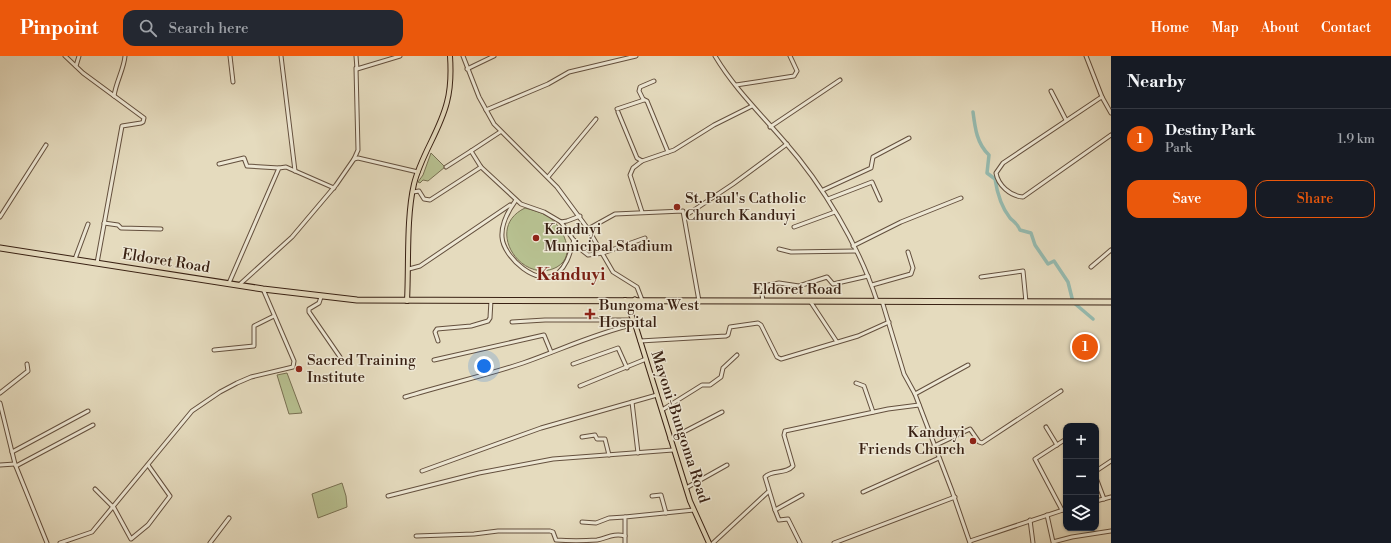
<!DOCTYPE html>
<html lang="en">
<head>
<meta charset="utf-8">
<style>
	:root { --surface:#171b24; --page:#242831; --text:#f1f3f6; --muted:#9ea1a6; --line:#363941; --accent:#ea580c }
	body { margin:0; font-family:"Libre Bodoni",serif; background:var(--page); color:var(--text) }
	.controls { position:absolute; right:12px; bottom:12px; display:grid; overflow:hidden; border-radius:8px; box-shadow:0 1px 3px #0004 }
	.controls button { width:36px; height:36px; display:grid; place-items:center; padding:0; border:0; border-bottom:1px solid var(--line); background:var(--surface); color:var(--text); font:20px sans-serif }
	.you { position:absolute; left:484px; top:310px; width:14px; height:14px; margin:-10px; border:3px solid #fff; border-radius:50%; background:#1a73e8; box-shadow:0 0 0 6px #1a73e833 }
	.badge { display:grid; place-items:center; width:26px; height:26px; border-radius:50%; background:var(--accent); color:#fff; font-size:13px; font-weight:700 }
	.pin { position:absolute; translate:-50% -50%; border:2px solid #fff; box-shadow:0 1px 4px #0006 }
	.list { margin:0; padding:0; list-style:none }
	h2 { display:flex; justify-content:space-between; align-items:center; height:52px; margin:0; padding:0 16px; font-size:17px }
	h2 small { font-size:13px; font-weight:400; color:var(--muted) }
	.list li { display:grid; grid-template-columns:26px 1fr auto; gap:12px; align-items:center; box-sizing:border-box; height:60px; padding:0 16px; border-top:1px solid var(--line) }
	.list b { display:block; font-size:15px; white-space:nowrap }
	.list p { margin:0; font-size:13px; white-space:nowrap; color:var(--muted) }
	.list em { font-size:13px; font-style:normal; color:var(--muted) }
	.actions { display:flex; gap:8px; padding:12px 16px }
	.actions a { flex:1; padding:9px 0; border:1px solid var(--accent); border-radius:12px; text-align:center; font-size:14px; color:var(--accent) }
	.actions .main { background:var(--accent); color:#fff }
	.icon { flex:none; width:22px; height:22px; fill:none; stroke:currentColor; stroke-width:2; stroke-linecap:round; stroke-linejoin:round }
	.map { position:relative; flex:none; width:1111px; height:487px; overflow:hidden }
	header { display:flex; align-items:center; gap:24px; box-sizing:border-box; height:56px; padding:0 20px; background:var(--accent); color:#fff }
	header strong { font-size:19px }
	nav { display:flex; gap:22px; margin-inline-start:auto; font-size:14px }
	.search { width:280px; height:36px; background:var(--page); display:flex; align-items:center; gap:10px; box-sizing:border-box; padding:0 14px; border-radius:12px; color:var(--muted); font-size:15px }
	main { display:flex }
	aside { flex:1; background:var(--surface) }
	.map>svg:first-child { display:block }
</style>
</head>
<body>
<header>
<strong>Pinpoint</strong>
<div class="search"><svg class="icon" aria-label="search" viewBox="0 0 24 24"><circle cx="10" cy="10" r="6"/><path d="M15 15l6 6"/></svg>Search here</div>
<nav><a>Home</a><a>Map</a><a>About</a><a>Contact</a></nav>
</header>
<main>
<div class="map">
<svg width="1111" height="487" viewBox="0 0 1111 487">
	<rect width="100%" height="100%" fill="#e5dbbe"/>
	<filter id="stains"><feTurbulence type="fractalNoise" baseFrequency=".005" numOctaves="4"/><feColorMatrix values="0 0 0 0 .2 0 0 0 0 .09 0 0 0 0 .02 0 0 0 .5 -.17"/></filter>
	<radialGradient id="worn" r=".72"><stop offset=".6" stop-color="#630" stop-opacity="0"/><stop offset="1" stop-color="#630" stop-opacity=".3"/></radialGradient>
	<g fill="#b7c090" stroke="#787052">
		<polygon points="431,97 445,111 428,125 423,124 420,127 418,126 423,119"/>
		<path d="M525,152C532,154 541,156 548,160C562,170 578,199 557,211C522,230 483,172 525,152Z"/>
		<polygon points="287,317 302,357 289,358 277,319"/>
		<polygon points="342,427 346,440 347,451 318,462 312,438"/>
	</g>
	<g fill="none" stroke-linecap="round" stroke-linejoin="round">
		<path stroke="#96bbb0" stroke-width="3.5" d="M973,56C975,72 977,88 989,99L987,117L995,123C997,136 1002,152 1010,162C1014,166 1018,168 1020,174L1031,177L1035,189L1048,208L1054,205L1068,226L1073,246L1093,263"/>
		<g stroke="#64503e" stroke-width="5">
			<g id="minor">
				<polyline points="65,0 83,17 144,62 143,66 141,67 122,70 97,207"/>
				<polyline points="230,0 233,26"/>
				<polyline points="281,0 295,115"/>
				<polyline points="356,0 357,13 400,0"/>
				<polyline points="463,0 479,41 494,68 557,131 588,173 613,216 637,231 642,244"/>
				<path d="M715,0C734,32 760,57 784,85C823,129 859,190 877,245"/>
				<polyline points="1086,0 1102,41"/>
				<polyline points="76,10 79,0"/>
				<polyline points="467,13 494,0"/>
				<polyline points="654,25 640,31 639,35 643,43 647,45 668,96"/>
				<polyline points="736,29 794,20 797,15 790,0"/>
				<polyline points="1051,35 1066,64"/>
				<path d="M114,40C116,26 124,13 125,0"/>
				<polyline points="617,53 644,44"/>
				<polyline points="486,54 548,28 569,16 636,0"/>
				<polyline points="618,56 637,102 642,105 674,94 714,69 752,50"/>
				<path d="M1111,57L1102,41L1100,42L1003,107L996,117C998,129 1010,140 1023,141L1111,79"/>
				<polyline points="770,71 840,24"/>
				<polyline points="500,76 471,95 481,111 521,148 544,156 561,166 567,165 580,160"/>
				<polyline points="354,103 358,94 356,12"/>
				<polyline points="642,105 633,112 630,119 642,156"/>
				<polyline points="219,108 244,102 247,110 279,112"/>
				<polyline points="446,111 471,95"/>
				<polyline points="548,121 596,63"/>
				<polyline points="823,134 871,112 873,101 909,82"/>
				<polyline points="413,136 419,135 424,143 430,144 481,111"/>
				<polyline points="828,143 872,126 880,144"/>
				<path d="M516,144C508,155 501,167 502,181C503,201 539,233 558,217C568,208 570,196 574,184"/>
				<polyline points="685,160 733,128 787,88"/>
				<polyline points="0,161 46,89"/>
				<polyline points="561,166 579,192 588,199 603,197 645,182"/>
				<polyline points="104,167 118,169 121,172 161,173"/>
				<polyline points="794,171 835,156"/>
				<polyline points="588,173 615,158 683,155 699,245"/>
				<polyline points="853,190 901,166 961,142"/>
				<polyline points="779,193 791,196 856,195"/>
				<polyline points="75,203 88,168"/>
				<polyline points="1091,211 1111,194"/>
				<polyline points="409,213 420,210 510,149"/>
				<polyline points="981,221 1023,215 1026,246"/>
				<polyline points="229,227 279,112 286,111 334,132"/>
				<polyline points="239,229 292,181 336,129 354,103 358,102 418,116"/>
				<polyline points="872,229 911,218 913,212 908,196"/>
				<polyline points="321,241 319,247 309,253 309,256 340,301"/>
				<polyline points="763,245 761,232 763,230 779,227 799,230 827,221 833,228 868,220"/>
				<polyline points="810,245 837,286"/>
				<polyline points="882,245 904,318 915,338 952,435 970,487"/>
				<polyline points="512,266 545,264 633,264"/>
				<polyline points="438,285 435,276 437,273 471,270 488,265 490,262 491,244"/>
				<polyline points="640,285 726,280 728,279 730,271 758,267 761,269 777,301 781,303 858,280 889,266"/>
				<polyline points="214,294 254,290 254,270 274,260"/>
				<polyline points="434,304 544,279 551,296"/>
				<polyline points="573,308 618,292 627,312"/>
				<polyline points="856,327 864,330 873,356"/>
				<polyline points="580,330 646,303"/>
				<polyline points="0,337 28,315 27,308"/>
				<polyline points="915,338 968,309"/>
				<path d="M405,341C444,329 484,320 523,307C560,294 596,277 635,268"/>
				<polyline points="632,346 638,397"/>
				<polyline points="0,347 15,408 47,487"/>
				<polyline points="662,354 702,329 710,329 721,321 723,312 737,299"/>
				<polyline points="1046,371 1057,389"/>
				<polyline points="582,381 595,379 597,383 605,383 609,399"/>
				<polyline points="670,383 722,356"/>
				<polyline points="934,390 970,373 979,386 982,387 1061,335"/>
				<polyline points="12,396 88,355"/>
				<polyline points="0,409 15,408"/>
				<polyline points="16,410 93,369"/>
				<polyline points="422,415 541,372 657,339"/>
				<polyline points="1096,415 1111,405"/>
				<polyline points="1096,422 1104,443"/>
				<polyline points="686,432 727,409"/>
				<polyline points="95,433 112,450"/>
				<polyline points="863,436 939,402"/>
				<polyline points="388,440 479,417 553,403 673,394"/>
				<polyline points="652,440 661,439 666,457"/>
				<polyline points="1096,445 1111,441"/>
				<polyline points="113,450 131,483 148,469 170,440 148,409"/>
				<path d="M775,454L765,421C772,413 785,419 793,410L784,379L785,375L888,353L919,349"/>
				<polyline points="1062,454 1035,403 1066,383"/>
				<polyline points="1047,459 1053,486 1072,481 1111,475"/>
				<polyline points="1030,464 1033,487"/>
				<polyline points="582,466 596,467 609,462 625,461"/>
				<path d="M416,480L474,478L498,475H550L553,476L556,484C569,485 583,485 597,484C607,482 614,477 625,480"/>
				<polyline points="970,485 1066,453"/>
				<polyline points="60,487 92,476 192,355 220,336 237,327 251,321 293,311 294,305 263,233"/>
				<polyline points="210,487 229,462"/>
				<polyline points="625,487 625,461 694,454"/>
				<polyline points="713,487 768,436"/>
				<polyline points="800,487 788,463 779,464 775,454 802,439"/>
				<polyline points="834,487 955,441"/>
			</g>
		</g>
		<g stroke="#392113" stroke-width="6">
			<g id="major">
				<polyline points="625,244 635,268 690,445 709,487"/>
				<path d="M407,245C409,209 406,162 414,128C421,99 440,75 447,46C451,31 451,15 450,0"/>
			</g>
		</g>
		<g stroke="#392113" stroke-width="7">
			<g id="highway">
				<polyline points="0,192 263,233 357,244 1111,246"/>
				<polyline points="630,251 635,244"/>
			</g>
		</g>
		<use href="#minor" stroke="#eee8d5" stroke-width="3"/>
		<use href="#major" stroke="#e5dbbe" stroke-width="4"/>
		<use href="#highway" stroke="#e5dbbe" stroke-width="5"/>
	</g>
	<g fill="#8f2418" stroke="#eee8d5" stroke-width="1.5">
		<circle cx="677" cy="151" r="4"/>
		<circle cx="536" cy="182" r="4"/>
		<path d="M588 252h4v4h4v4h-4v4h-4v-4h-4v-4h4z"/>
		<circle cx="299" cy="313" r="4"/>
		<circle cx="973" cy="385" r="4"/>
	</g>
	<g text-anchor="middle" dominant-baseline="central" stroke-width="3" stroke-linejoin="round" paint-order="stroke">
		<g font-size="15" fill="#392113" stroke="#eee8d5" text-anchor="start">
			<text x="685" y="142">St. Paul's Catholic<tspan x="685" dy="17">Church Kanduyi</tspan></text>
			<text x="544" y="173">Kanduyi<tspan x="544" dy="17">Municipal Stadium</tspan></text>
			<text x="599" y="249">Bungoma West<tspan x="599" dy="17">Hospital</tspan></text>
			<text x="307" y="304">Sacred Training<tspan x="307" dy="17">Institute</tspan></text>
			<text x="965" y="376" text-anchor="end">Kanduyi<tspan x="965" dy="17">Friends Church</tspan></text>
		</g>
		<g font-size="15" fill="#392113" stroke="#eee8d5">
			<text transform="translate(166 205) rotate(9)">Eldoret Road</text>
			<text x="797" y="233">Eldoret Road</text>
			<text transform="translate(680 371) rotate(72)">Mayoni-Bungoma Road</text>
		</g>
		<g font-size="17" font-weight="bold" fill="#7a1f14" stroke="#eee8d5">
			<text x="571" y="219">Kanduyi</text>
		</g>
	</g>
	<rect width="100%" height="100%" filter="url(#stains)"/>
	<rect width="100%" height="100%" fill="url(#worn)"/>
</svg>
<div class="controls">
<button>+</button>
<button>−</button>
<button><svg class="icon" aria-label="layers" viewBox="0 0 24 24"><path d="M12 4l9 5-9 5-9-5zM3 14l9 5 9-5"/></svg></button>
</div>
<div class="you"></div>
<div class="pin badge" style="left:1085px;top:291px">1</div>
</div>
<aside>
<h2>Nearby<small></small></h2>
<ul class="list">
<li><span class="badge">1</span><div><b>Destiny Park</b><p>Park</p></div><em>1.9 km</em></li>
</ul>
<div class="actions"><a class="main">Save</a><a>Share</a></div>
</aside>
</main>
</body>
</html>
